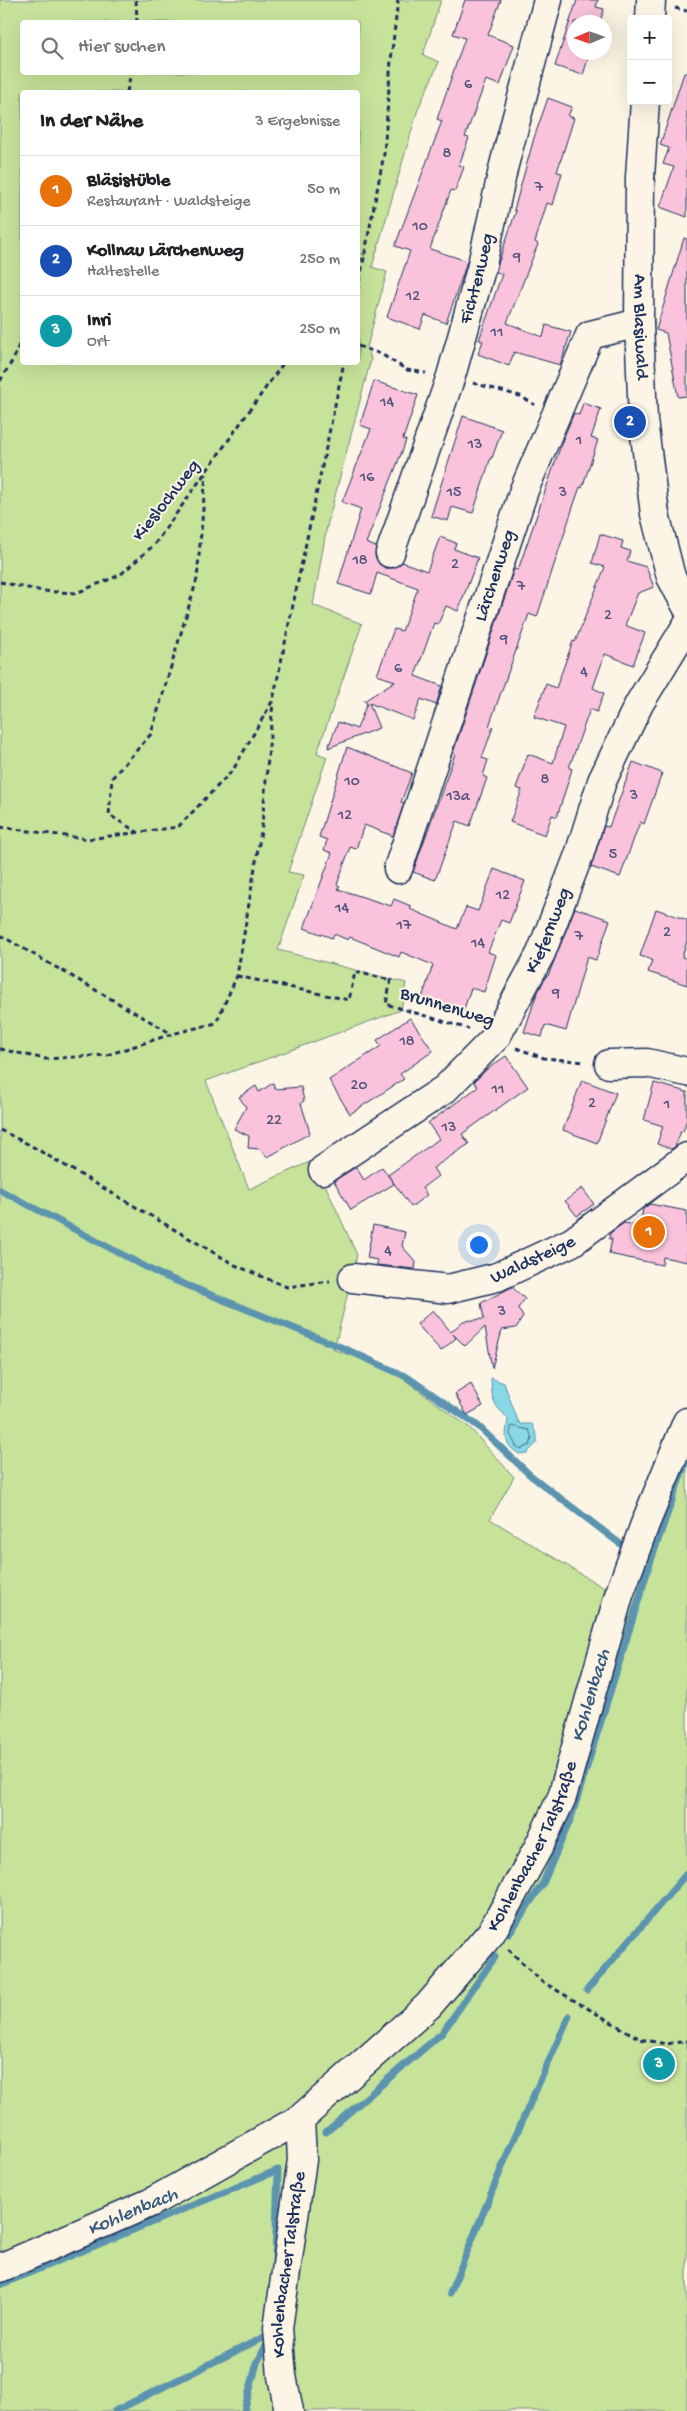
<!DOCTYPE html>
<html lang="de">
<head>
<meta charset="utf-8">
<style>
	:root { --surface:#fff; --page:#f2f2f2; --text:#202124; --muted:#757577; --line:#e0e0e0; --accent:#1f6fb2 }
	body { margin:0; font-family:"Gochi Hand",sans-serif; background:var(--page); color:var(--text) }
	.controls { position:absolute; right:15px; top:15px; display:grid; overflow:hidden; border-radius:5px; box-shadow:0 5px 20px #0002 }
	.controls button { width:45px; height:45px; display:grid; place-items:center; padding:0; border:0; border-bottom:1px solid var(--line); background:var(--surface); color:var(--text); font:25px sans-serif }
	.compass { position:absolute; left:567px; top:15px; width:45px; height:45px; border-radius:50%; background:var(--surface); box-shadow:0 5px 20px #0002; rotate:268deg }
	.you { position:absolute; left:478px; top:1244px; width:18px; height:18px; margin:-12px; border:4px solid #fff; border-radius:50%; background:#1a73e8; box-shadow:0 0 0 8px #1a73e833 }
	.badge { display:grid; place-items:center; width:32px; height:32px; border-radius:50%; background:var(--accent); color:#fff; font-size:16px; font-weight:700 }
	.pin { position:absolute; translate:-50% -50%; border:2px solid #fff; box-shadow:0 1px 5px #0006 }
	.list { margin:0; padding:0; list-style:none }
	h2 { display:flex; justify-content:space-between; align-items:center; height:65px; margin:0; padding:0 20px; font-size:21px }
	h2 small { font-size:16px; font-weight:400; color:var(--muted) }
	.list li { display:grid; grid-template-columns:32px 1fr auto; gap:15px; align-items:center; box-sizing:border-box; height:70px; padding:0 20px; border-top:1px solid var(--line) }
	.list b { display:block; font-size:19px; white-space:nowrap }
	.list p { margin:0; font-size:16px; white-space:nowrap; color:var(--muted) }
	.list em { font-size:16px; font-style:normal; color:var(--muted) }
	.icon { flex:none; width:28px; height:28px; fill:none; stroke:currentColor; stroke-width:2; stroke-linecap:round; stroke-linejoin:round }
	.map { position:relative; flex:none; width:687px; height:2411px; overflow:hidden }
	.search { position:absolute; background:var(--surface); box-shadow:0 5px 20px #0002; left:20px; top:20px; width:340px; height:55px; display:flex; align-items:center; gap:12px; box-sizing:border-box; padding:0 18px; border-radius:5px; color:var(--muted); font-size:19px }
	.panel { position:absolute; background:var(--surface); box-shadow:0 5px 20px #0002; left:20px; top:90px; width:340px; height:275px; border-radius:5px }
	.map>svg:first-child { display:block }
</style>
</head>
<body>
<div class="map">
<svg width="687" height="2411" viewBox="0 0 687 2411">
	<rect width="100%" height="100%" fill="#fcf5e5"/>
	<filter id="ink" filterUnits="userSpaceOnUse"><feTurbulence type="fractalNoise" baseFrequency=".02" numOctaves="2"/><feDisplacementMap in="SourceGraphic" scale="10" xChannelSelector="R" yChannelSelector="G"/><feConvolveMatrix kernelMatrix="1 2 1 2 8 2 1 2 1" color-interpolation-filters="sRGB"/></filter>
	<g filter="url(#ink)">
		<path fill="#c7e39a" stroke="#71897c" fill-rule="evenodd" d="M0,0H441L423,55L439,62L418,109L372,267L387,272L367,347L371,359L327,526L313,605L362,624L317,753L327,757L288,872L304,875L278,950L406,983L401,1010L206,1081L249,1189L314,1160L357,1255L334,1350L386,1366L470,1428L514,1477L490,1519L609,1591L552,1789L531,1843L481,1927L428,2006L572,1805L652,1529L687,1447V2411H0ZM22,22H358V72H22ZM22,92H358V362H22Z"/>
		<path fill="#88d8e6" stroke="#5c94b0" d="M491,1378L504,1383L518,1421L521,1424H532L537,1436V1443L527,1453L519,1454C502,1443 506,1436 508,1418C492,1404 492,1399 491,1378Z"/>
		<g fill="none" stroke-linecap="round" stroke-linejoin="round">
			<polygon stroke="#477394" stroke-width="1" points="512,1426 529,1430 532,1438 530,1445 521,1449 516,1446 510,1434"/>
			<g stroke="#5c94b0" stroke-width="7">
				<polyline points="0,1190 159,1274 343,1348 407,1377 478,1426 530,1475 623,1546"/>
				<polyline points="509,1934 543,1883 571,1818 650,1563 687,1458"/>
				<polyline points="587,1990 687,1873"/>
				<polyline points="326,2132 442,2033 495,1957"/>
				<polyline points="0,2285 278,2170 275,2262"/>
				<polyline points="450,2293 507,2155 569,2016"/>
				<polyline points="115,2411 272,2333"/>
				<polyline points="244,2411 257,2363 269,2339"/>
			</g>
		</g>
		<g fill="#fac3db" stroke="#1b2f5e">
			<polygon points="465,0 501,0 488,35 514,45 500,85 486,80 465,137 469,138 459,165 464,167 455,191 451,190 430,249 467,261 462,277 446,323 425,315 420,329 387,317 410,251 395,246 442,121 437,119 465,38 453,34"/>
			<polygon points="577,0 598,0 596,7 604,9 600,22 574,22 574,52 590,52 583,75 555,66"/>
			<polygon points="684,73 687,73 687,217 660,207 674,167 663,164 669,148 660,145"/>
			<polygon points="548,98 572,107 568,116 574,118 557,172 562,173 553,205 547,203 535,242 538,244 507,323 543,337 546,325 571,332 560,365 514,352 509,366 478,354 483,341 479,340 502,274 496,272 498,264 516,211 514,210 534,138"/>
			<polygon points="684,238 687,239 687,396 678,397 666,333 656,330"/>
			<polygon points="374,381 418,395 403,439 406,440 403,449 366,543 376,547 375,556 379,564 385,568 393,568 402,562 427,571 440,537 456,543 454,549 478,558 458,611 446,606 438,624 434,623 415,676 442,686 436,705 421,699 413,720 369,703 379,728 328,748 338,722 357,729 367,703 364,701 395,681 377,675 394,629 402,631 418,588 377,573 371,594 338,584 361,509 342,502 371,429 360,425"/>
			<polygon points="583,403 601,409 591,438 598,440 582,488 580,487 574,504 537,617 529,614 489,726 493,727 482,758 488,760 483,776 487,778 470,826 457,821 435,880 413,872 455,754 453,753 514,569 518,570 563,439 574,413 579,415"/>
			<polygon points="463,416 502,430 492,458 491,457 473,513 452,507 448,521 431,516"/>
			<polygon points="600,534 623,541 621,548 630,551 627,561 646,567 654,587 638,593 625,625 645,633 633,665 605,654 593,688 604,693 597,712 590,709 569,768 572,769 557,817 552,815 545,835 510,822 522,790 516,788 528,754 553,763 564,727 534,717 546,684 556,688 573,641 575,642 605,567 592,563"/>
			<polygon points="347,747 412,773 401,802 404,803 393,836 364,825 356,849 350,847 337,885 340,886 338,889 391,906 394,899 411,906 410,909 457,929 466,907 478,911 494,869 525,881 509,923 501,920 488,952 496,955 484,992 471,988 463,1012 422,998 433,965 401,952 399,957 350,937 348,940 334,934 332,938 304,928 332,853 324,850 327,840 319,837"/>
			<polygon points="633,762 662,773 644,824 640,822 620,877 591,867 604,826 609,827"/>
			<polygon points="575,908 610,920 596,960 587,957 566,1031 545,1025 542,1037 524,1032 536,996 546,976 548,976"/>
			<polygon points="656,909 687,920 687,941 682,957 687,959 687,985 648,972 652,960 640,956"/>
			<polygon points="410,1018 433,1051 400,1074 404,1079 350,1114 329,1080 381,1046 377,1040"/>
			<polygon points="506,1056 528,1087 462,1134 469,1144 433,1168 438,1176 422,1188 427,1195 411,1207 388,1175 439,1139 428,1123 478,1087 474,1082 487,1069"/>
			<polygon points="582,1080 616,1093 597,1143 563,1130"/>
			<polygon points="273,1083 275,1089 301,1087 304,1101 301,1103 310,1133 268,1157 259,1149 248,1148 249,1136 234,1129 246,1107 239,1097 256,1086 259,1092"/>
			<polygon points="654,1083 687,1092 687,1119 683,1132 681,1131 675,1147 671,1149 657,1144 663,1126 644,1120"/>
			<polygon points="356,1167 364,1180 382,1167 394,1184 351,1210 334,1181"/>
			<polygon points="582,1188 594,1204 577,1216 565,1201"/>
			<polygon points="650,1204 687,1211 687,1262 663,1257 662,1265 609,1254 612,1239 609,1239 610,1233 624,1223 640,1226 643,1209"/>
			<polygon points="373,1225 405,1232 402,1246 416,1262 415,1269 377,1265 377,1260 367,1258"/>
			<polygon points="512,1287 525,1299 518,1308 523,1317 516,1328 502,1330 492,1368 485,1327 465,1346 453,1334 456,1338 441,1351 417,1324 433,1310 451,1332 463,1321 484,1319 481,1303"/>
			<polygon points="471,1384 483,1406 467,1415 455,1394"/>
		</g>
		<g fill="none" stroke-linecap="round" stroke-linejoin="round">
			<g stroke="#1b2f5e" stroke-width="31">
				<g id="minor">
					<polyline points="650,19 651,0"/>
					<path id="s1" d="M645,101L640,177L639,323L643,420L655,514L671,577L687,607"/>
					<path id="s2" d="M390,553L451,376L481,269L504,165L548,0"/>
					<path id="s3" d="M398,869L524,490L590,335L639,323"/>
					<polyline points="609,1064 647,1063 687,1072"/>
					<path id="s4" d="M323,1170L445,1089L496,1037L541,953L579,855L602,781L639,704L687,625"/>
					<path id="s5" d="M353,1278L448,1289L497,1277L572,1242L687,1157"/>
					<path id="s6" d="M0,2268L150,2203L300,2119L428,2006L491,1933L538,1848L562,1797L619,1595L645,1524L687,1422"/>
					<path id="s7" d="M289,2411L282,2376L278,2328L302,2160L300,2119"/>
				</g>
			</g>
			<g stroke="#1b2f5e" stroke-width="3" stroke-dasharray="5 4" stroke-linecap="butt">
				<polyline points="136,0 137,22"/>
				<polyline points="675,8 687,11"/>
				<polyline points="127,92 131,72"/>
				<polyline points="358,262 364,254"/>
				<polyline points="358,289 384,154 391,60 398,0"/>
				<polyline points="358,346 381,354 407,370 426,373"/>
				<polyline points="0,381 14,358 22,337"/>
				<polyline points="473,383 520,396 535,405"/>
				<polyline points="0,582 42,591 76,593 120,575 154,545 284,362"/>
				<polyline points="0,827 88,839 178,827 233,770 273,700 344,362"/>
				<polyline points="139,833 109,815 112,778 151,734 197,579 206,474"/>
				<polyline points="0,935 172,1034"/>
				<polyline points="237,976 349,1000 355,972 391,980 386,1004 469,1029"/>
				<polyline points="516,1048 544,1058 585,1062"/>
				<polyline points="0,1049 45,1059 107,1055 172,1034 216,1023 237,976 262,825 273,702"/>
				<polyline points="0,1130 28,1144 235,1265 287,1287 330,1281"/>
				<polyline points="508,1949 541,1981 640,2039 666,2044 687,2041"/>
			</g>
			<use href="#minor" stroke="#fcf5e5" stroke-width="28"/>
		</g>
	</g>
	<g text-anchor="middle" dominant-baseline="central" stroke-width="4" stroke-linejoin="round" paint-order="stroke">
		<g font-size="16" fill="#53547d">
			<text x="468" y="85">6</text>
			<text x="447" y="154">8</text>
			<text x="539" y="188">7</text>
			<text x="420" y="227">10</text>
			<text x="517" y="258">9</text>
			<text x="413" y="297">12</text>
			<text x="497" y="333">11</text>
			<text x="387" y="403">14</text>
			<text x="579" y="441">1</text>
			<text x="475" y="445">13</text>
			<text x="367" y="478">16</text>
			<text x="454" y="493">15</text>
			<text x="563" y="493">3</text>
			<text x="360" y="561">18</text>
			<text x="455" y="565">2</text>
			<text x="521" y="587">7</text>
			<text x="608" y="616">2</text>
			<text x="504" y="640">9</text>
			<text x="398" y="669">6</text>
			<text x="584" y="673">4</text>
			<text x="545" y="780">8</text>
			<text x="352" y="782">10</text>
			<text x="634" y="796">3</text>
			<text x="458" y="797">13a</text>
			<text x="345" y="816">12</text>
			<text x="613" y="855">5</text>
			<text x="503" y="896">12</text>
			<text x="342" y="909">14</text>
			<text x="404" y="926">17</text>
			<text x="667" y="933">2</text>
			<text x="579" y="937">7</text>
			<text x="478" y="944">14</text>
			<text x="556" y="994">9</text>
			<text x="407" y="1042">18</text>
			<text x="359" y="1086">20</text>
			<text x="498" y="1090">11</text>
			<text x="592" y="1104">2</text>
			<text x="667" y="1105">1</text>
			<text x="274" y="1121">22</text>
			<text x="449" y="1128">13</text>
			<text x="388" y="1252">4</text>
			<text x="502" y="1312">3</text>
		</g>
		<g font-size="19" fill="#1b2f5e" stroke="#fcf5e5">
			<text stroke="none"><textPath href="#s2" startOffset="288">Fichtenweg</textPath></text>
			<text stroke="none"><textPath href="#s1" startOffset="226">Am Blasiwald</textPath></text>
			<text transform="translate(167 501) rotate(-52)">Kieslochweg</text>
			<text stroke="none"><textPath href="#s3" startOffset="309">Lärchenweg</textPath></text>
			<text stroke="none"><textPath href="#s4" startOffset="338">Kiefernweg</textPath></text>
			<text transform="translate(447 1008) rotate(17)">Brunnenweg</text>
			<text stroke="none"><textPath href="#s5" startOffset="186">Waldsteige</textPath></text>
			<text stroke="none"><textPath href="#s6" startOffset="699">Kohlenbacher Talstraße</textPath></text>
			<text stroke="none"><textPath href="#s7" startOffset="148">Kohlenbacher Talstraße</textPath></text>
		</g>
		<g font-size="20" font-style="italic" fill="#365980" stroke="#fcf5e5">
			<text transform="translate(592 1696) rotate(-73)">Kohlenbach</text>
			<text transform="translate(133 2213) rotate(-23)">Kohlenbach</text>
		</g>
	</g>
</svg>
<div class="controls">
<button>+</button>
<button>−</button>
</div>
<svg class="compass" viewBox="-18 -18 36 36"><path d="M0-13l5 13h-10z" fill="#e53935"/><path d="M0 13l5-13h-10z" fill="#757577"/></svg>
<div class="you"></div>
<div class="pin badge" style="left:649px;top:1232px;background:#e8710a">1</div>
<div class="pin badge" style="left:630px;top:422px;background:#1a4fb4">2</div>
<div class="pin badge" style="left:659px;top:2064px;background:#0f9aa8">3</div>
<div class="search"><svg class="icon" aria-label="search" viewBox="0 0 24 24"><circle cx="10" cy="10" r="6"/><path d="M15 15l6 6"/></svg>Hier suchen</div>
<section class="panel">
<h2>In der Nähe<small>3 Ergebnisse</small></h2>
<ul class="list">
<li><span class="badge" style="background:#e8710a">1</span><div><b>Bläsistüble</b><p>Restaurant · Waldsteige</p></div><em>50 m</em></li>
<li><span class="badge" style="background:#1a4fb4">2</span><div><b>Kollnau Lärchenweg</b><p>Haltestelle</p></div><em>250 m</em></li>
<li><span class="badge" style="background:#0f9aa8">3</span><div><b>Inri</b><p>Ort</p></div><em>250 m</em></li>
</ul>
</section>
</div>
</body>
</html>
